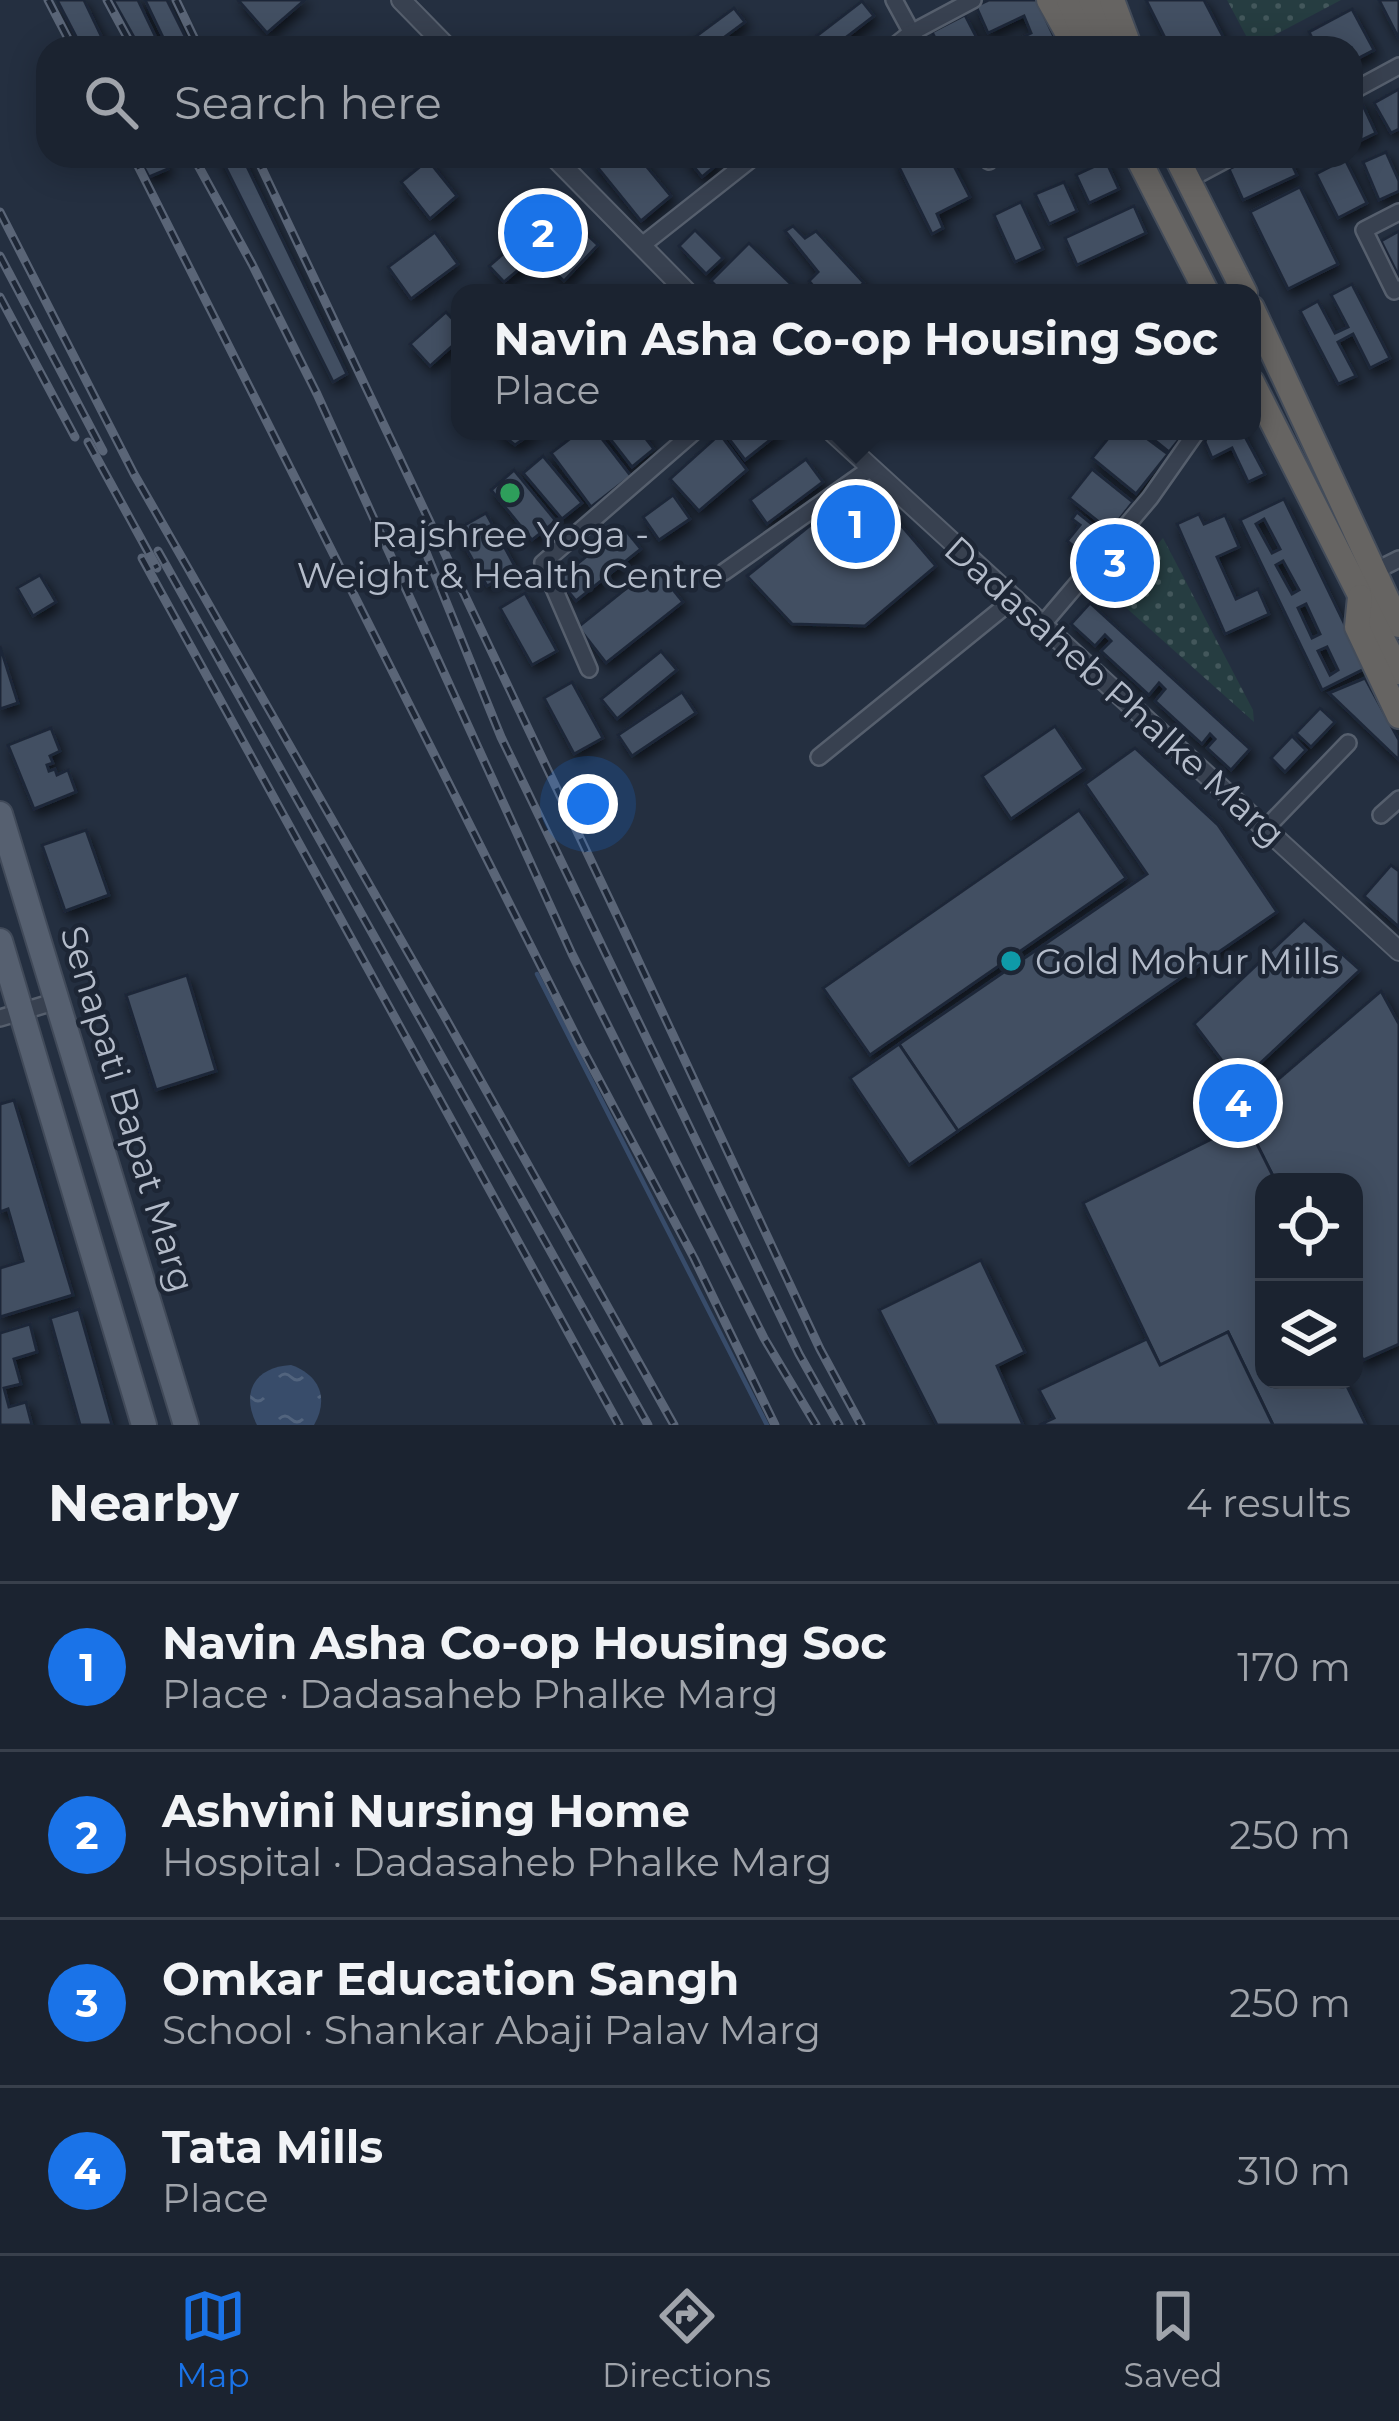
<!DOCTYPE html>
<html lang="en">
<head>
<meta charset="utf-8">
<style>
	:root { --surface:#1b2330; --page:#242b38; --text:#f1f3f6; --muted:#a0a4ab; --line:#39404c; --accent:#1a73e8 }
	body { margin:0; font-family:Montserrat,sans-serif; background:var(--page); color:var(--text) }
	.controls { position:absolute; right:36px; bottom:36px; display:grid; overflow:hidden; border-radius:24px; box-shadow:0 6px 30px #0003 }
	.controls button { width:108px; height:108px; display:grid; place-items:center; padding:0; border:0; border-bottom:3px solid var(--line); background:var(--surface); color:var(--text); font:60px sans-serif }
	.you { position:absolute; left:588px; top:804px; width:42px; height:42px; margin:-30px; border:9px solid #fff; border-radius:50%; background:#1a73e8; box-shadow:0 0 0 18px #1a73e833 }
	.badge { display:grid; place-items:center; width:78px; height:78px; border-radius:50%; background:var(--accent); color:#fff; font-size:39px; font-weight:700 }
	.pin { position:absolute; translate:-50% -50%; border:6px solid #fff; box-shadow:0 3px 12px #0006 }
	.popup { position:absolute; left:451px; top:284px; width:810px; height:156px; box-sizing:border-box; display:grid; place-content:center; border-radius:24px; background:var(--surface); filter:drop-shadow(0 3px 9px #0005); font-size:39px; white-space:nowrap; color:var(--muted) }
	.popup b { font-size:45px; color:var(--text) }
	.popup::after { content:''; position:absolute; left:50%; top:100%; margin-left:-24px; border:24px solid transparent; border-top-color:var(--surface) }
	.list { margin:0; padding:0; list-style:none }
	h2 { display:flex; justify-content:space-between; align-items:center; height:156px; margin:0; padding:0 48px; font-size:51px }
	h2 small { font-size:39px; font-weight:400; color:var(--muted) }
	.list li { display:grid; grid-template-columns:78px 1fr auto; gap:36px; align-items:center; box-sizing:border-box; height:168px; padding:0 48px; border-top:3px solid var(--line) }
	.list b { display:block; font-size:45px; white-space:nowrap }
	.list p { margin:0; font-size:39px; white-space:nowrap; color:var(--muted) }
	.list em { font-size:39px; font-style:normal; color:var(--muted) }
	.icon { flex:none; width:66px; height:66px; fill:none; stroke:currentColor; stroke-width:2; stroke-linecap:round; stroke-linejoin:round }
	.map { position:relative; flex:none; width:1399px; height:1425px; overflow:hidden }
	.search { position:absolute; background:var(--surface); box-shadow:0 6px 30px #0003; left:36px; right:36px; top:36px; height:132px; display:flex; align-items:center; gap:30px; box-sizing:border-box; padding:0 42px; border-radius:36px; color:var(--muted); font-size:45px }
	.sheet { height:828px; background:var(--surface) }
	nav { display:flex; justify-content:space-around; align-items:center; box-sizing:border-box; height:168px; border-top:3px solid var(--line); background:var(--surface); font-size:33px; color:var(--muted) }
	nav a { display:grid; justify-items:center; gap:6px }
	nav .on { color:var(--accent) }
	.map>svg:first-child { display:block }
</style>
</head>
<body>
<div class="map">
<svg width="1399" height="1425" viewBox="0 0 1399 1425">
	<defs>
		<pattern id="park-dots" width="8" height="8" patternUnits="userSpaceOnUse" patternTransform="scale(3)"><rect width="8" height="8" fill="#263d41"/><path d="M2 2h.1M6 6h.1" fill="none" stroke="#43575b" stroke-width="1.8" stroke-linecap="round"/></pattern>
		<pattern id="water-ripples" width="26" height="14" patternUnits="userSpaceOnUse" patternTransform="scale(3)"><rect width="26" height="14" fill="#384c6a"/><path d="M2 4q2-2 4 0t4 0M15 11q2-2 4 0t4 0" fill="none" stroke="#52647e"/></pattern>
		<filter id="shadow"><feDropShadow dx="3.5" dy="6" stdDeviation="6" flood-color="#0009"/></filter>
	</defs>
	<rect width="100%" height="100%" fill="#242f40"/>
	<g fill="url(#park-dots)">
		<polygon points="1227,0 1341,0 1252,47"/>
		<polygon points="1163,538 1253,710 1254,722 1113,596"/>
	</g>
	<path fill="url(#water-ripples)" d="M291,1365C320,1375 329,1399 314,1425H257C240,1392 255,1367 291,1365Z"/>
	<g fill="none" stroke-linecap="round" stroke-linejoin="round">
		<polyline stroke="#384c6a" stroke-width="4.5" points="537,974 767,1425"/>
	</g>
	<g fill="#424f62" stroke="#1f2837" stroke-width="3" fill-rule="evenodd" filter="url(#shadow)">
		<polygon points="57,0 84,0 107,48 82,48"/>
		<polygon points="113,0 138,0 161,48 140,48"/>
		<polygon points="145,0 167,0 191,48 168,48"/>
		<polygon points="238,0 305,0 267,33"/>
		<polygon points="989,0 1037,0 1057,43 1047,48 1007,48 1006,45 1031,33 1024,16 988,33 976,6"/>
		<polygon points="1146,0 1204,0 1229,48 1170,48"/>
		<polygon points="1379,0 1399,0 1399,39"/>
		<polygon points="862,1 874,16 835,46 837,48 815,48 810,41"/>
		<polygon points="734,8 745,22 722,39 729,48 680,48"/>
		<polygon points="1352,9 1374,50 1351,62 1351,48 1317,48 1309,32"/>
		<polygon points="965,15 982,48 940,48 932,32"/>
		<polygon points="1399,89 1399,129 1391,133 1374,103"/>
		<polygon points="1360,99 1376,133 1351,145 1351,104"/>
		<polygon points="1386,152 1399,181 1399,191 1379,200 1363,162"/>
		<polygon points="138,156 161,156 168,169 149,177"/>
		<polygon points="220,156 242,156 347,374 333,382"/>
		<polygon points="603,156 638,156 671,196 641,221 594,163"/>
		<polygon points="713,156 719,163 702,177 686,157"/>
		<polygon points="911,156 949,156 970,197 937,214 943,228 932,234 897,163"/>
		<polygon points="1257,156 1288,156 1297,175 1243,200 1229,169"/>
		<polygon points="1345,159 1367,203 1338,218 1316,174"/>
		<polygon points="428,160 457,196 430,219 401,182"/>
		<polygon points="1106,161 1119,189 1089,203 1076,175"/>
		<polygon points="1064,182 1077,211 1049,224 1035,194"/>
		<polygon points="1300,187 1338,264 1288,289 1250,212"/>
		<polygon points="1021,202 1043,249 1015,262 994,215"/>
		<polygon points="1134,206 1146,233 1077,265 1065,238"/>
		<polygon points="551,212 566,230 504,282 489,266"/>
		<polygon points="793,226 805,238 816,231 864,283 852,293 819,293 809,281 818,272 785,231"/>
		<polygon points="695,230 723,258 706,274 679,246"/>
		<polygon points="583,231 598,245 564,281 549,267"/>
		<polygon points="1399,231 1399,275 1398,275 1381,241"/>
		<polygon points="435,232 458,264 411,299 388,267"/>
		<polygon points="749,243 800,293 723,293 711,281"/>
		<polygon points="1352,284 1390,358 1370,368 1353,334 1338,342 1356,376 1338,384 1300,311 1318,301 1335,333 1348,327 1331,295"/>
		<polygon points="446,312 460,327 460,339 430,366 410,344"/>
		<polygon points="497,431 535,431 515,445"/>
		<polygon points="580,431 596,431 631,476 591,507 551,453"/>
		<polygon points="604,431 640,431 654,449 632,467"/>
		<polygon points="723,431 778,431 779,433 745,460"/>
		<polygon points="1114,431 1137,431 1168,454 1136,494 1092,458"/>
		<polygon points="1143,431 1186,431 1169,452"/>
		<polygon points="1208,431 1242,431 1265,474 1248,482 1232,448 1212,458 1205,442"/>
		<polygon points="720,434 747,470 699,511 670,479"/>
		<polygon points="543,456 582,503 562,519 523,473"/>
		<polygon points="806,459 823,482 767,524 750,500"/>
		<polygon points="1092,469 1133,502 1110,531 1069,498"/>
		<polygon points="514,470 556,521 532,540 491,490"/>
		<polygon points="864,482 936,566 865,626 792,624 747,576"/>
		<polygon points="673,495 690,519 659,540 643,517"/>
		<path d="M1284,499L1366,668L1322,690L1240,520ZM1264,519L1280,549L1272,553L1256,524ZM1283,561L1299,590L1292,594L1276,565ZM1306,604L1320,634L1312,638L1298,608ZM1327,647L1338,670L1330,675L1318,651Z"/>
		<polygon points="1077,512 1103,533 1085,555 1067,541 1080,525 1072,519"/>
		<polygon points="486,513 517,570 487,586 456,530"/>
		<polygon points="1199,514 1204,524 1225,515 1239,547 1217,557 1236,599 1258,589 1269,614 1225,634 1177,524"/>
		<polygon points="623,527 641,549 576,601 558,579"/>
		<polygon points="1122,538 1138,551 1106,588 1091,575"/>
		<polygon points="654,566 683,602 606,663 578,627"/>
		<polygon points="40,575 56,602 33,616 17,588"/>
		<polygon points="525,593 557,651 532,665 500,608"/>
		<polygon points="1090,603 1250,749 1231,770 1207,748 1215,739 1210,734 1202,744 1155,701 1165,689 1159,683 1149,695 1101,651 1111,641 1105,635 1095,646 1071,624"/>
		<polygon points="0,646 18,703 0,709"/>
		<polygon points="661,651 677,670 617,719 601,699"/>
		<polygon points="1365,678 1399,740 1399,760 1329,693"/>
		<polygon points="572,682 603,738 574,754 544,698"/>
		<polygon points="682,692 696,713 632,756 618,735"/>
		<polygon points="1320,708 1335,722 1311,747 1296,733"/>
		<polygon points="1055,726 1084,769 1011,819 982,776"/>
		<polygon points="51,728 60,751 50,756 53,763 47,765 49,771 55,769 57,775 68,770 76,792 34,809 8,745"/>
		<polygon points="1292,736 1306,750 1285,772 1271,758"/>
		<polygon points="1135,748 1218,825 1277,912 958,1131 899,1044 1147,874 1085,784"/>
		<polygon points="1079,810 1126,878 870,1055 823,988"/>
		<polygon points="86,830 109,895 65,911 42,845"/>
		<polygon points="1391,865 1399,871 1399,927 1364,896"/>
		<polygon points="1304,920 1360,970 1239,1083 1194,1024"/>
		<polygon points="187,975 216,1071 156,1090 126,995"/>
		<polygon points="1381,991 1399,1024 1399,1344 1363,1360 1354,1341 1354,1182 1276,1182 1240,1112"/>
		<polygon points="899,1044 958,1131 909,1165 850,1078"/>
		<polygon points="14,1100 73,1295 0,1317 0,1268 23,1261 8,1209 0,1212 0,1104"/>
		<polygon points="1246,1122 1276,1182 1264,1182 1264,1380 1344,1380 1366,1425 1273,1425 1228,1332 1160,1365 1083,1203"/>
		<polygon points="981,1260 1025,1352 997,1366 1023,1425 937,1425 879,1310"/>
		<polygon points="79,1309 112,1425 80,1425 50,1318"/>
		<polygon points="30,1324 37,1352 14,1359 21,1384 4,1388 9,1407 26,1402 32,1425 0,1425 0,1333"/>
		<polygon points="1228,1332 1273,1425 1039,1425 1054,1418 1039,1390 1147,1339 1160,1365"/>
	</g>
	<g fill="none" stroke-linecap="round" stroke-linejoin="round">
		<g stroke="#565f6d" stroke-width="20">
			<g id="minor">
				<polyline points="894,0 920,48"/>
				<polyline points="892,48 911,33 973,0"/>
				<polyline points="1351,92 1399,66"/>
				<polyline points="986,156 989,161"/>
				<polyline points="1188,180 1233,156"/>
				<polyline points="1399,212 1364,230 1394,291 1399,289"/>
				<polyline points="641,246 755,156"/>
				<polyline points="724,572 871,468"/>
				<polyline points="1373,572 1399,559"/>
				<polyline points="1043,624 1150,498 1197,431"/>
				<polyline points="589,669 543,563 695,431"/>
				<polyline points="819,757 1015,598"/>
				<polyline points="1381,815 1399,799"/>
				<polyline points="1265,829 1348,743"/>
				<polyline points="0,1018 57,1001"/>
			</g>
		</g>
		<g stroke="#565f6d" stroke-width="22">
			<g id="tertiary">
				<polyline points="401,0 448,48"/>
				<polyline points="553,156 688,293"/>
				<polyline points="831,431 1399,951"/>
			</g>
		</g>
		<g stroke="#414a59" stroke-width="28">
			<g id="primary">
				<polyline points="0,814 186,1425"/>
				<polyline points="0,941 144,1425"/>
			</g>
		</g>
		<g stroke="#434c5a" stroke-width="28">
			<g id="trunk">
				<polyline points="1049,0 1076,48"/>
				<polyline points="1069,0 1090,48"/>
				<polyline points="1091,0 1117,48"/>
				<polyline points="1112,0 1128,43"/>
				<polyline points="1137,156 1207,293"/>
				<polyline points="1176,156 1245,293"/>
				<polyline points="1252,308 1399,625"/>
				<polyline points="1252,382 1399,672"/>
				<polyline points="1360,597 1357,627 1399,716"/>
			</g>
		</g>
		<use href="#minor" stroke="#384150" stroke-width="15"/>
		<use href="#tertiary" stroke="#384150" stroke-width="18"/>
		<use href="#primary" stroke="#566070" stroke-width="24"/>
		<use href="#trunk" stroke="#666462" stroke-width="24"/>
		<g stroke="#5a6577" stroke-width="9">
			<g id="rail">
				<polyline points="48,0 73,48"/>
				<polyline points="107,0 133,48"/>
				<polyline points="176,0 199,48"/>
				<polyline points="133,156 580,1044 694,1258 775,1425"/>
				<polyline points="193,156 252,264 317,394 572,954 764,1338 816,1425"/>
				<polyline points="256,156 622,926 820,1349 861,1425"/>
				<polyline points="0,212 134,474 445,1017 674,1425"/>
				<polyline points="0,256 103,451"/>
				<polyline points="0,297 75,437"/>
				<polyline points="88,442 157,568"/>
				<polyline points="419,535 501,737 799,1354 839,1425"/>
				<polyline points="158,551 648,1425"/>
				<polyline points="142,558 619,1425"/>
			</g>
		</g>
		<use href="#rail" stroke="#1d2635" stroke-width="4.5" stroke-dasharray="14" stroke-linecap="butt"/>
	</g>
	<circle fill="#2e9e5b" stroke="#1d2635" stroke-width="4.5" cx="510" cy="493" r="12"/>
	<circle fill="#0f9aa8" stroke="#1d2635" stroke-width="4.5" cx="1011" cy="961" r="12"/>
	<g text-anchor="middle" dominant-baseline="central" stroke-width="9" stroke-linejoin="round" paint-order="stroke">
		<g font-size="36" fill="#b4bcca" stroke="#1d2635">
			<text x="510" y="534">Rajshree Yoga -<tspan x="510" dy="41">Weight &amp; Health Centre</tspan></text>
			<text x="1035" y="961" text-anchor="start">Gold Mohur Mills</text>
		</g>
		<g font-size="36" fill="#b4bcca" stroke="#1d2635">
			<text transform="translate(1115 691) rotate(42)">Dadasaheb Phalke Marg</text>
			<text transform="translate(128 1109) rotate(73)">Senapati Bapat Marg</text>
		</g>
	</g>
</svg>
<div class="controls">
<button><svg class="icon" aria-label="locate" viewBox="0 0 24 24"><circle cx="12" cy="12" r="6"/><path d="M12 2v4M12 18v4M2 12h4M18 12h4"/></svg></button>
<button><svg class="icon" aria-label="layers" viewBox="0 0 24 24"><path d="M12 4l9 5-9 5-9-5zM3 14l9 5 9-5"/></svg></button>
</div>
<div class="you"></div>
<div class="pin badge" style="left:856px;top:524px">1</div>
<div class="popup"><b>Navin Asha Co-op Housing Soc</b>Place</div>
<div class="pin badge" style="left:543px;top:233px">2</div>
<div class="pin badge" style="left:1115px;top:563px">3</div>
<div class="pin badge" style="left:1238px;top:1103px">4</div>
<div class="search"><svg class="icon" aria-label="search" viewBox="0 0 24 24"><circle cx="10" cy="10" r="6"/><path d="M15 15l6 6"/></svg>Search here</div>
</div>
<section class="sheet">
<h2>Nearby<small>4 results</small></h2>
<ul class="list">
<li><span class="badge">1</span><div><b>Navin Asha Co-op Housing Soc</b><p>Place · Dadasaheb Phalke Marg</p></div><em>170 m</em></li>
<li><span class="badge">2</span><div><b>Ashvini Nursing Home</b><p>Hospital · Dadasaheb Phalke Marg</p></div><em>250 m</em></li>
<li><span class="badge">3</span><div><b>Omkar Education Sangh</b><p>School · Shankar Abaji Palav Marg</p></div><em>250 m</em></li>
<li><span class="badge">4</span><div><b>Tata Mills</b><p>Place</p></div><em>310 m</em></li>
</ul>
</section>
<nav>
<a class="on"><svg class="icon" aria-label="map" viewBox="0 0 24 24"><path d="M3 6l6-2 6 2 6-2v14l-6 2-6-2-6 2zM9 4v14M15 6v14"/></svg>Map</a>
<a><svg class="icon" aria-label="directions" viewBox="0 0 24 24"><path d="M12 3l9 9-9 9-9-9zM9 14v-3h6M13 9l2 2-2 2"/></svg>Directions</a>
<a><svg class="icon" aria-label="saved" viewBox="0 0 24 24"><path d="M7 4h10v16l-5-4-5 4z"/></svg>Saved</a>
</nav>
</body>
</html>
